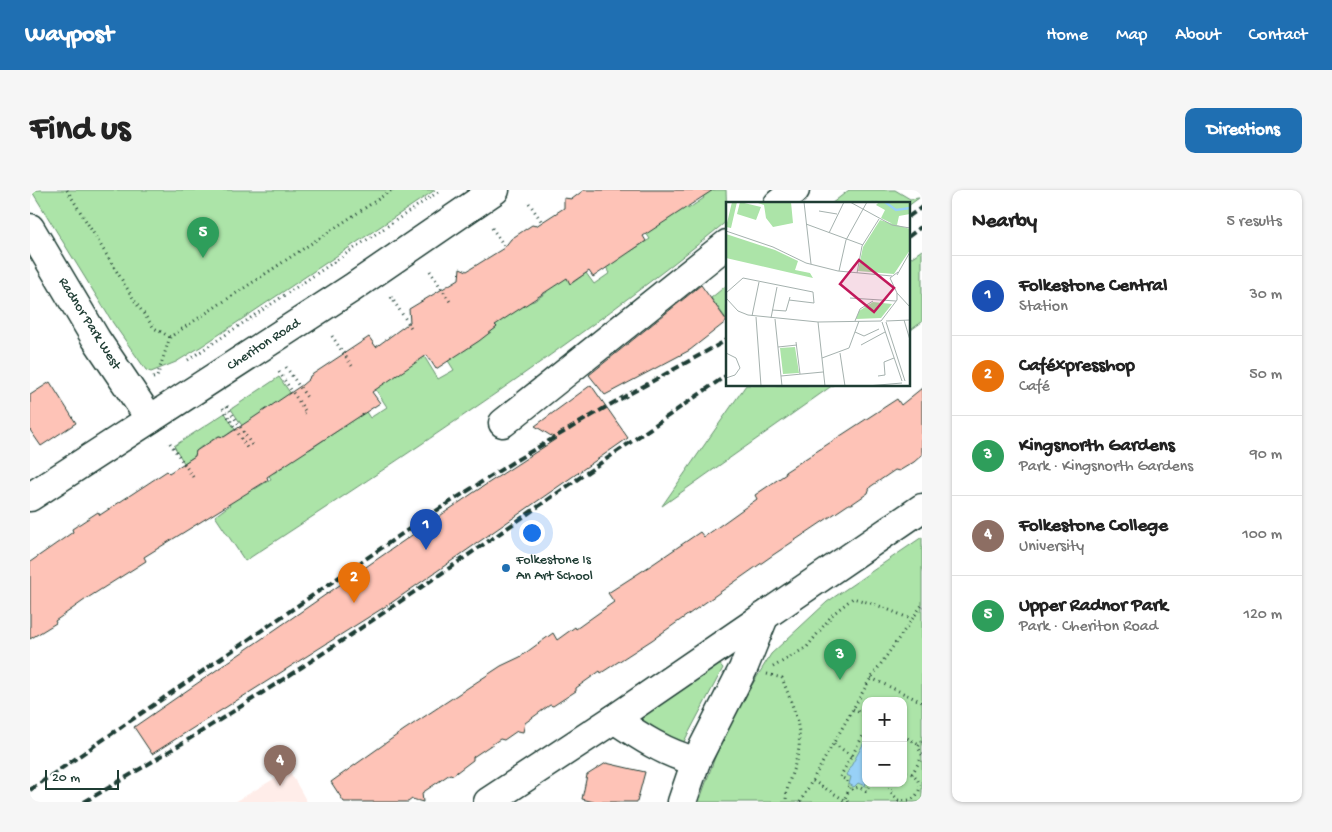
<!DOCTYPE html>
<html lang="en">
<head>
<meta charset="utf-8">
<style>
	:root { --surface:#fff; --page:#f6f6f6; --text:#222; --muted:#767676; --line:#e0e0e0; --accent:#1f6fb2 }
	body { margin:0; font-family:"Gochi Hand",sans-serif; background:var(--page); color:var(--text) }
	.controls { position:absolute; right:15px; bottom:15px; display:grid; overflow:hidden; border-radius:10px; box-shadow:0 1px 4px #0004 }
	.controls button { width:45px; height:45px; display:grid; place-items:center; padding:0; border:0; border-bottom:1px solid var(--line); background:var(--surface); color:var(--text); font:25px sans-serif }
	.scale { position:absolute; left:15px; bottom:12px; width:74px; box-sizing:border-box; padding-left:5px; border:2px solid #1f3d34; border-top:0; font-size:14px; line-height:18px; white-space:nowrap; color:#1f3d34; -webkit-text-stroke:4px #fff; paint-order:stroke }
	.you { position:absolute; left:501px; top:342px; width:18px; height:18px; margin:-12px; border:4px solid #fff; border-radius:50%; background:#1a73e8; box-shadow:0 0 0 8px #1a73e833 }
	.badge { display:grid; place-items:center; width:32px; height:32px; border-radius:50%; background:var(--accent); color:#fff; font-size:16px; font-weight:700 }
	.pin { position:absolute; translate:-50% -41px; filter:drop-shadow(0 1px 2px #0008) }
	.pin::after { content:''; position:absolute; top:26px; width:18px; height:15px; background:inherit; clip-path:polygon(0 0,100% 0,50% 100%) }
	.list { margin:0; padding:0; list-style:none }
	h2 { display:flex; justify-content:space-between; align-items:center; height:65px; margin:0; padding:0 20px; font-size:21px }
	h2 small { font-size:16px; font-weight:400; color:var(--muted) }
	.list li { display:grid; grid-template-columns:32px 1fr auto; gap:15px; align-items:center; box-sizing:border-box; height:80px; padding:0 20px; border-top:1px solid var(--line) }
	.list b { display:block; font-size:19px; white-space:nowrap }
	.list p { margin:0; font-size:16px; white-space:nowrap; color:var(--muted) }
	.list em { font-size:16px; font-style:normal; color:var(--muted) }
	.map { position:relative; flex:none; width:892px; height:612px; overflow:hidden; border-radius:10px }
	header { display:flex; align-items:center; gap:30px; box-sizing:border-box; height:70px; padding:0 25px; background:var(--accent); color:#fff }
	header strong { font-size:24px }
	nav { display:flex; gap:28px; margin-inline-start:auto; font-size:18px }
	.intro { display:flex; align-items:center; justify-content:space-between; box-sizing:border-box; height:120px; padding:0 30px }
	h1 { margin:0; font-size:35px }
	.button { padding:12px 22px; border-radius:10px; background:var(--accent); color:#fff; font-size:18px; font-weight:700 }
	main { display:flex; gap:30px; padding:0 30px }
	aside { flex:1; background:var(--surface); border-radius:10px; box-shadow:0 1px 4px #0004 }
	.map>svg:first-child { display:block }
</style>
</head>
<body>
<header>
<strong>Waypost</strong>
<nav><a>Home</a><a>Map</a><a>About</a><a>Contact</a></nav>
</header>
<div class="intro"><h1>Find us</h1><a class="button">Directions</a></div>
<main>
<div class="map">
<svg width="892" height="612" viewBox="0 0 892 612">
	<rect width="100%" height="100%" fill="#fff"/>
	<filter id="ink" filterUnits="userSpaceOnUse"><feTurbulence type="fractalNoise" baseFrequency=".02" numOctaves="2"/><feDisplacementMap in="SourceGraphic" scale="10" xChannelSelector="R" yChannelSelector="G"/><feConvolveMatrix kernelMatrix="1 2 1 2 8 2 1 2 1" color-interpolation-filters="sRGB"/></filter>
	<g filter="url(#ink)">
		<polygon fill="#ffede9" points="259,580 277,612 205,612"/>
		<g fill="#ace4a8" stroke="#66906e" fill-rule="evenodd">
			<polygon points="1,0 405,0 172,156 146,172 121,182 116,180 83,133"/>
			<path d="M644,0L658,19L674,8L669,0H696L697,31C545,155 379,263 215,371L185,326L200,315L193,305L219,289L225,299L241,289L232,274L244,283L257,274L250,264L272,250L279,260L313,237L328,210L340,228L357,217L342,194L389,158L408,189L424,180L406,152L435,160L467,137L457,122L504,111L517,102L508,88L528,74L541,94L556,83L564,94L580,83L559,52L601,61L620,49L616,43Z"/>
			<polygon points="819,0 865,0 880,9 889,8 878,16 878,14 801,14"/>
			<polygon points="892,60 892,132 878,142 878,70"/>
			<polygon points="697,95 697,130 681,108"/>
			<polygon points="249,187 261,204 213,237 201,219"/>
			<polygon points="716,195 803,195 632,316"/>
			<polygon points="195,223 205,239 194,247 189,246 183,249 182,255 177,258 172,256 166,261 165,266 154,273 144,256"/>
			<path d="M892,347V612H669L695,539L741,464L797,412ZM836,511H873V593H836Z"/>
			<polygon points="686,470 693,478 649,561 611,532 614,521"/>
		</g>
		<polygon fill="#98d1f7" stroke="#6896a9" points="836,549 836,593 835,596 828,593 824,597 819,594 821,587 816,585"/>
		<g fill="#fec3b7" stroke="#1f3d34">
			<polygon points="554,0 683,0 613,46 616,51 563,87 559,81 540,94 537,88 465,135 467,137 449,151 406,179 397,165 342,202 350,213 237,287 238,290 114,367 116,371 59,407 25,431 26,433 0,449 0,372 43,342 42,339 68,322 70,325 137,281 139,283 165,266 166,261 189,246 194,247 220,230 272,195 279,189 280,186 339,147 346,157 380,132 379,119 429,89 430,78 437,81 474,58 481,49 502,35 506,36 534,18 534,8 542,9"/>
			<polygon points="671,95 697,131 660,160 575,205 559,185"/>
			<polygon points="20,192 46,233 11,256 0,240 0,205"/>
			<polygon points="561,195 598,248 364,411 122,564 104,537 443,303 526,249 505,236"/>
			<polygon points="892,198 892,265 884,272 869,281 865,280 840,297 838,303 822,314 819,314 743,365 622,450 571,483 570,481 546,498 546,501 523,516 520,515 495,533 493,542 487,541 474,550 470,549 443,567 443,570 423,585 420,584 392,603 393,612 382,609 378,612 314,612 301,592 374,540 471,476 490,467 523,443 527,450 545,437 546,439 584,412 578,403 623,374 670,342 674,347 727,309 725,305 756,284 755,282 867,209 871,215"/>
			<polygon points="576,573 615,582 607,612 564,612 552,609 557,585"/>
		</g>
		<g fill="none" stroke-linecap="round" stroke-linejoin="round">
			<g stroke="#1f3d34" stroke-width="31">
				<g id="minor">
					<polyline points="748,14 765,0"/>
					<polyline points="0,38 66,149 120,229"/>
					<polyline points="473,233 697,54"/>
					<path d="M584,529C609,546 636,564 666,571"/>
					<polyline points="458,612 584,529 892,318"/>
					<polyline points="652,612 666,571 713,479 734,427"/>
				</g>
			</g>
			<g stroke="#1f3d34" stroke-width="31">
				<polyline id="major" points="0,307 322,98 465,0"/>
			</g>
			<g stroke="#1f3d34" stroke-width="3" stroke-dasharray="1 4" stroke-linecap="butt">
				<polyline points="37,0 106,113 124,138 140,147"/>
				<polyline points="499,13 512,32"/>
				<polyline points="462,38 475,57"/>
				<polyline points="400,81 421,113"/>
				<polyline points="361,107 382,139"/>
				<polyline points="302,146 322,176"/>
				<polyline points="158,170 411,0"/>
				<polyline points="256,177 278,209"/>
				<polyline points="249,182 276,222 274,223"/>
				<polyline points="123,188 127,187 140,147 362,0"/>
				<polyline points="197,216 223,257"/>
				<polyline points="193,218 217,258"/>
				<polyline points="140,253 165,290"/>
				<polyline points="743,477 777,457 803,424 823,408 847,415 881,429"/>
				<path d="M737,484L752,488C761,512 775,541 767,567C763,583 756,595 756,612"/>
				<polyline points="841,488 892,512"/>
				<polyline points="823,519 836,526"/>
				<polyline points="836,545 834,544 810,587 817,590 817,595 822,599 829,597 836,601 840,593"/>
				<polyline points="873,546 889,554"/>
				<polyline points="892,551 888,557 892,565"/>
				<polyline points="804,554 822,566"/>
				<polyline points="882,584 892,567"/>
				<polyline points="783,591 818,612"/>
				<path d="M860,593V601L868,610C880,612 887,609 890,597C888,587 883,582 873,582"/>
				<polyline points="770,612 839,491 892,415"/>
				<polyline points="813,612 820,598"/>
			</g>
			<use href="#minor" stroke="#fff" stroke-width="28"/>
			<use href="#major" stroke="#fff" stroke-width="28"/>
			<g stroke="#1f3d34" stroke-width="4" stroke-dasharray="8 4" stroke-linecap="butt">
				<polyline points="878,27 892,17"/>
				<polyline points="878,47 892,36"/>
				<polyline points="0,600 395,328 483,272 583,213 697,150"/>
				<path d="M54,612C277,483 486,331 697,185"/>
			</g>
		</g>
	</g>
	<circle fill="#1f6fb2" stroke="#fff" stroke-width="2" cx="476" cy="378" r="5"/>
	<g text-anchor="middle" dominant-baseline="central" stroke-width="4" stroke-linejoin="round" paint-order="stroke">
		<g font-size="14" fill="#1f3d34" stroke="#fff">
			<text transform="translate(59 134) rotate(58)">Radnor Park West</text>
			<text transform="translate(234 155) rotate(-33)">Cheriton Road</text>
		</g>
		<g font-size="14" fill="#1f3d34" stroke="#fff" text-anchor="start">
			<text x="486" y="370">Folkestone Is<tspan x="486" dy="16">An Art School</tspan></text>
		</g>
	</g>
	<g transform="translate(696 12)">
		<rect width="184" height="184" fill="#fff"/>
		<path d="M6,0H11L5,26L0,25ZM14,0L35,5L30,18L11,12ZM29,0H65L67,21L47,25L40,16L38,3ZM153,0H184V12L173,14L171,23L167,22L155,16L159,8L150,3ZM154,18L184,27V48L168,72L132,69L137,45ZM0,32L49,48L72,59L69,68L84,71L87,76L0,56ZM147,100L166,102L155,116L130,117L133,109ZM69,145L73,171L57,172L54,146Z" fill="#ace4a8"/>
		<path fill="none" stroke="#98d1f7" stroke-width="2.5" d="M159,0L170,8L184,6"/>
		<path fill="none" stroke="#a5b1ae" stroke-width="1" d="M78,0L85,62M124,0L166,23L184,26M93,9L111,12M80,22L137,43M0,29L47,45L80,61L112,69L166,74M103,31L118,0M113,69L120,38L141,0M131,71L136,44L153,17M171,73L184,50M0,91L17,76L87,90L88,101L63,98M171,91L184,105M0,96L12,109L22,113L92,120M124,96L170,99M46,108L60,109L64,95M26,114L33,80M30,115L35,184M45,116L51,85M49,117L56,184M178,118L184,138M129,119L134,107L147,99M155,119L171,98V91L164,76L172,70M160,119L184,118M156,120L176,179M160,120L179,179M129,130L138,134L153,127M70,140L74,172M135,143L159,130M52,145L71,143M0,151L10,156L14,166L9,173L0,176M114,151L119,184M96,156L123,146L133,119M55,174L97,170M152,174L159,173L158,160L168,156M99,184L92,120L155,119M141,184L176,181"/>
		<path fill="#c2185b" fill-opacity="0.15" stroke="#c2185b" stroke-width="2.5" d="M133,58L168,86L148,110L114,82Z"/>
		<rect width="184" height="184" fill="none" stroke="#1f3d34" stroke-width="2.5"/>
	</g>
</svg>
<div class="controls">
<button>+</button>
<button>−</button>
</div>
<div class="scale">20 m</div>
<div class="you"></div>
<div class="pin badge" style="left:396px;top:360px;background:#1a4fb4">1</div>
<div class="pin badge" style="left:324px;top:413px;background:#e8710a">2</div>
<div class="pin badge" style="left:810px;top:490px;background:#2e9e5b">3</div>
<div class="pin badge" style="left:250px;top:596px;background:#8d6e63">4</div>
<div class="pin badge" style="left:173px;top:68px;background:#2e9e5b">5</div>
</div>
<aside>
<h2>Nearby<small>5 results</small></h2>
<ul class="list">
<li><span class="badge" style="background:#1a4fb4">1</span><div><b>Folkestone Central</b><p>Station</p></div><em>30 m</em></li>
<li><span class="badge" style="background:#e8710a">2</span><div><b>Caféxpresshop</b><p>Café</p></div><em>50 m</em></li>
<li><span class="badge" style="background:#2e9e5b">3</span><div><b>Kingsnorth Gardens</b><p>Park · Kingsnorth Gardens</p></div><em>90 m</em></li>
<li><span class="badge" style="background:#8d6e63">4</span><div><b>Folkestone College</b><p>University</p></div><em>100 m</em></li>
<li><span class="badge" style="background:#2e9e5b">5</span><div><b>Upper Radnor Park</b><p>Park · Cheriton Road</p></div><em>120 m</em></li>
</ul>
</aside>
</main>
</body>
</html>
